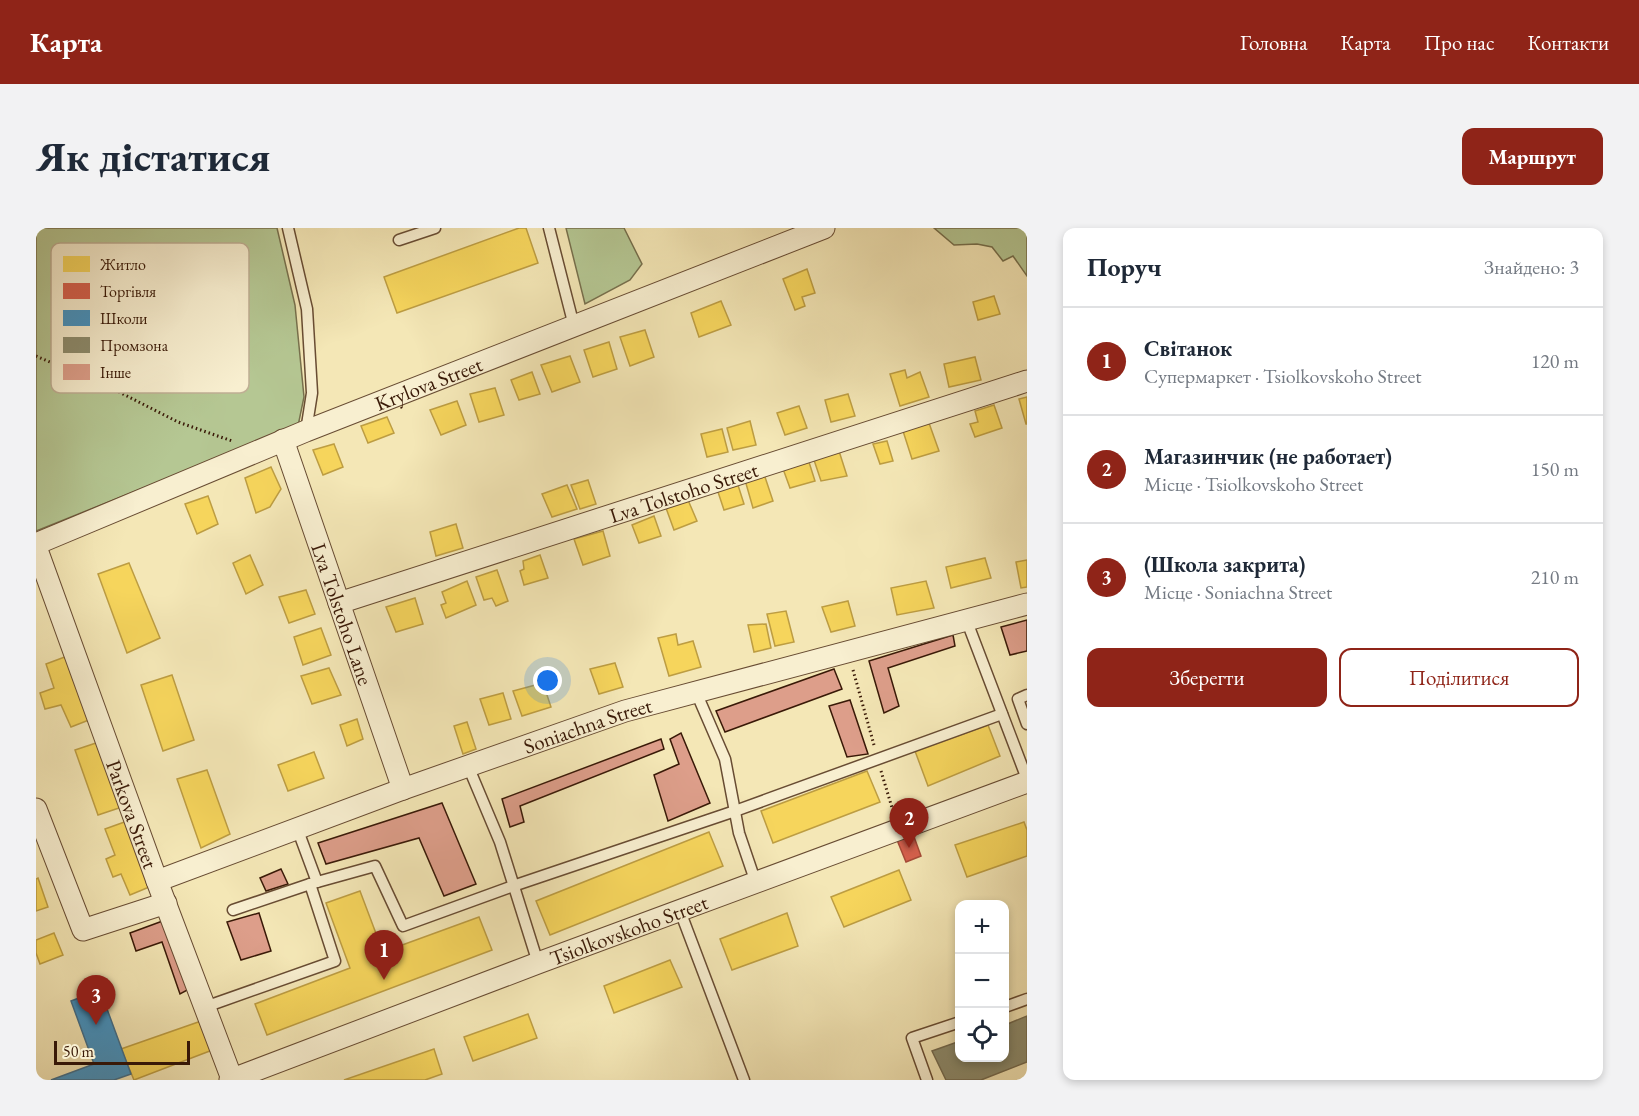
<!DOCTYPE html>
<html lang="uk">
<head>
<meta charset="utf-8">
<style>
	:root { --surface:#fff; --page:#f2f2f3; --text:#1f2937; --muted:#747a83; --line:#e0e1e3; --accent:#8f2418 }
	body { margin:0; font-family:"EB Garamond",serif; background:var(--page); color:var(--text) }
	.controls { position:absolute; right:18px; bottom:18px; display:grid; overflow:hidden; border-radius:12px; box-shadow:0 3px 9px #0003 }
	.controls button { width:54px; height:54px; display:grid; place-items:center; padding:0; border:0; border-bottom:2px solid var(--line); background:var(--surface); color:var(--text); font:30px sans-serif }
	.scale { position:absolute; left:18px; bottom:15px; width:136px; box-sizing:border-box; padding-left:6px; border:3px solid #391907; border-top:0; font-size:16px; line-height:21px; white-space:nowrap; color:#391907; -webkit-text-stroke:4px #f8efd0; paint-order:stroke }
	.you { position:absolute; left:512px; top:453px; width:21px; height:21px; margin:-15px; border:4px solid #fff; border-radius:50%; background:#1a73e8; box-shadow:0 0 0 9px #1a73e833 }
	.badge { display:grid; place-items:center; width:39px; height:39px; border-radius:50%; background:var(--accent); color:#fff; font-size:20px; font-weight:700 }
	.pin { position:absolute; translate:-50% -50px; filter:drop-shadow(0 2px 3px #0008) }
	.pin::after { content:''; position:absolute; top:32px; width:21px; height:18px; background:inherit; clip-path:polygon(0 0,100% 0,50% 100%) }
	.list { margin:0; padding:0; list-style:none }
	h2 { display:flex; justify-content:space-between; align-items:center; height:78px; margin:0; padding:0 24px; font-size:26px }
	h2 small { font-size:20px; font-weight:400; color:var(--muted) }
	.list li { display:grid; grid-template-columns:39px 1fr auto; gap:18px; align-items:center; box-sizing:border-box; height:108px; padding:0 24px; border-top:2px solid var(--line) }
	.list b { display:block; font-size:22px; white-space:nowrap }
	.list p { margin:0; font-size:20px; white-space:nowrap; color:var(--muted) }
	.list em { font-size:20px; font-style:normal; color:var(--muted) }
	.actions { display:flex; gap:12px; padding:18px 24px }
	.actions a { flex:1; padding:14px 0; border:2px solid var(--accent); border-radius:12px; text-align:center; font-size:21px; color:var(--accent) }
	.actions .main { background:var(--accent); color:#fff }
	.icon { flex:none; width:33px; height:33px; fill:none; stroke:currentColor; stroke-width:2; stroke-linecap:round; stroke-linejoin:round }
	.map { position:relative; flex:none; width:991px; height:852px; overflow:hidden; border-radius:12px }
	header { display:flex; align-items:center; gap:36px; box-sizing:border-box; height:84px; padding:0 30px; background:var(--accent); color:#fff }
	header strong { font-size:28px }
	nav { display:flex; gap:33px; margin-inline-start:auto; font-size:21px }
	.intro { display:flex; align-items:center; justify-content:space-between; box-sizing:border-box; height:144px; padding:0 36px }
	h1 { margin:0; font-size:42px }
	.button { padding:15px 27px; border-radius:12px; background:var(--accent); color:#fff; font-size:21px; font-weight:700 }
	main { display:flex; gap:36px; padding:0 36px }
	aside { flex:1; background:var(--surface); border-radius:12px; box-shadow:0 3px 9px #0003 }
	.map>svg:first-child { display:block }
</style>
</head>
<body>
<header>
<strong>Карта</strong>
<nav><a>Головна</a><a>Карта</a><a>Про нас</a><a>Контакти</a></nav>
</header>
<div class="intro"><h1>Як дістатися</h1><a class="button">Маршрут</a></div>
<main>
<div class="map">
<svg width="991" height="852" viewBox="0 0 991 852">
	<rect width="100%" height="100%" fill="#f4e7b6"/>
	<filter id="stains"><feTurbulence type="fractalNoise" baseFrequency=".00333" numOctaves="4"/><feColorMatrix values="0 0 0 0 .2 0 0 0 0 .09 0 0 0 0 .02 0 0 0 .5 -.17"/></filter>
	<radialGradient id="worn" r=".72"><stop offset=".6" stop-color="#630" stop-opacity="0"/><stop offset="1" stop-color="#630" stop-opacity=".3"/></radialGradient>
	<g fill="#b5c793" stroke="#77704d" stroke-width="1.5">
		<polygon points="0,0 241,0 259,77 268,169 262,198 0,303"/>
		<polygon points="530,0 588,0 606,36 594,52 549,76"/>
		<polygon points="898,0 991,0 991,48 977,28 967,33 956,19 941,16 918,17"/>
	</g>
	<g fill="#f6d55c" stroke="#bd9d42" stroke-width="1.5">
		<polygon points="483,0 490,0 502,35 361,85 348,49"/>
		<polygon points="771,41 779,65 766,69 769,78 759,82 747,51"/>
		<polygon points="958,68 964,86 942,92 937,74"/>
		<polygon points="685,73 695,97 663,109 655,85"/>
		<polygon points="609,102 618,129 594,138 584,109"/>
		<polygon points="573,114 581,141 557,149 548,122"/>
		<polygon points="534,128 544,154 516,164 505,137"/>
		<polygon points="939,129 945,152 913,159 908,136"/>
		<polygon points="869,142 871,150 884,144 893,169 864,178 854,146"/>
		<polygon points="496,144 504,166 483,172 475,152"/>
		<polygon points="459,160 468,187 443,194 434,166"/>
		<polygon points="812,166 819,188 795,194 789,172"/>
		<polygon points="991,169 991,196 990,196 983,171"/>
		<polygon points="421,173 430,197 405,207 394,182"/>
		<polygon points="958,177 966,200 939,209 934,196 942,194 939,183"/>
		<polygon points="763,178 771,200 749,207 741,185"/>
		<polygon points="351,189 358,205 332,215 325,198"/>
		<polygon points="714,193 720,217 697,222 691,200"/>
		<polygon points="893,195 903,223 876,231 867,203"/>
		<polygon points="686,201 692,224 671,229 665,206"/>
		<polygon points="851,213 857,233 844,236 837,216"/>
		<polygon points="298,216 307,239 287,247 277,222"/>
		<polygon points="803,223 811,248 785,253 778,232"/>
		<polygon points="772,231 779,253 754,260 746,238"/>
		<polygon points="235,239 245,261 234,279 220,285 209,250"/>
		<polygon points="728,246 737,273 717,280 709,252"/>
		<polygon points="552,252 560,276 544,281 535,257"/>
		<polygon points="701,254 708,276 688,282 681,261"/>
		<polygon points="531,257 541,281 516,289 506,266"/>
		<polygon points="172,268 182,296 161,306 149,276"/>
		<polygon points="652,272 661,293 638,302 630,280"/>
		<polygon points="618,288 625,308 603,315 596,297"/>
		<polygon points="420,296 427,320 400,328 394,304"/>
		<polygon points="567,303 574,328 547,337 538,311"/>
		<polygon points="214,327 227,357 210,366 197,335"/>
		<polygon points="504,327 512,350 488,357 484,343 488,341 487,333"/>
		<polygon points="949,330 955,350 915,360 910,339"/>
		<polygon points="991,332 991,359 985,360 980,334"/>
		<polygon points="93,335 124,410 91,425 62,346"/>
		<polygon points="461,342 472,373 460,378 456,370 448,372 440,349"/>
		<polygon points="431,353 440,377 410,390 405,377 410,375 406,364"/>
		<polygon points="890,353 898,380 861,387 855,360"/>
		<polygon points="270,362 279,386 253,395 243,369"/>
		<polygon points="379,370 387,396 360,404 350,379"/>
		<polygon points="812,373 819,398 795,404 786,379"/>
		<polygon points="750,383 758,414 739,418 731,386"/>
		<polygon points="730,396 735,420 718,424 712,397"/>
		<polygon points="285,400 295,427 267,437 258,409"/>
		<polygon points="640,406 642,417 657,413 665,439 633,448 622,410"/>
		<polygon points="34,427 58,490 35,499 25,477 9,481 4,465 18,460 10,436"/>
		<polygon points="579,435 587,459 563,466 554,441"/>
		<polygon points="293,440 305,467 276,476 265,448"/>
		<polygon points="136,447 158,512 127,523 105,457"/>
		<polygon points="507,455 515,479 486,488 477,463"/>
		<polygon points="467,465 475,491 453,497 444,471"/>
		<polygon points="321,491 327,511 311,518 304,497"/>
		<polygon points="431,494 440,521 427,526 418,498"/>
		<polygon points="952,497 964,528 892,558 879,523"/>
		<polygon points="66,513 89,578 62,587 39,522"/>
		<polygon points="278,524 288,550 252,563 242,537"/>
		<polygon points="171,542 194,606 165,620 141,551"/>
		<polygon points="831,543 844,574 737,615 725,583"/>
		<polygon points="94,592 118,657 94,667 85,646 77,649 70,631 79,627 69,601"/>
		<polygon points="988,594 991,602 991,628 931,649 919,617"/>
		<polygon points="673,604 687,638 514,707 500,673"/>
		<polygon points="863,642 875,672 808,699 795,669"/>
		<polygon points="2,650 12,679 0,683 0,651"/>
		<polygon points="324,663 347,724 443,689 456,722 231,807 219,776 314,740 290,675"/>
		<polygon points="751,685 762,718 696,742 684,711"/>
		<polygon points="18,705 27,727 4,736 0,725 0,712"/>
		<polygon points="634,732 646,759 578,785 568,758"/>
		<polygon points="492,786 501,810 437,833 428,809"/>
		<polygon points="168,792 179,821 98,852 85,821"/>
		<polygon points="398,821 406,846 389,852 308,852"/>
	</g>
	<polygon fill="#d6604d" stroke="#a74b38" stroke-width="1.5" points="877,606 885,628 870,634 861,612"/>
	<polygon fill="#4393c3" stroke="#406e8b" stroke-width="1.5" points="64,762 95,846 78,852 15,852 58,836 35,773"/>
	<polygon fill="#8c8c6e" stroke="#736a4f" stroke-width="1.5" points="991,788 991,834 945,852 910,852 896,823 924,813 924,830 969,830 969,797"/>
	<g fill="#dd9e8a" stroke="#391907" stroke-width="1.5">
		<polygon points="991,392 991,423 974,427 965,399"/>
		<polygon points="917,407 919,418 852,440 863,478 848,485 833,433"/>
		<polygon points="798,441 806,461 689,504 680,483"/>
		<polygon points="814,472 832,526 811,529 793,478"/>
		<polygon points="645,505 674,575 632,593 618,547 643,536 634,511"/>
		<polygon points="625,511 628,521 484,578 488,594 474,599 466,571"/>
		<polygon points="406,575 440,656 408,668 383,610 290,636 282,615"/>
		<polygon points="245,641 252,656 230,663 224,650"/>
		<polygon points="223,685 235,723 205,732 191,694"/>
		<polygon points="132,691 157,759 144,766 126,714 100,723 94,705"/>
	</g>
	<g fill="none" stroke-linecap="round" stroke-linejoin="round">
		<g stroke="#684c33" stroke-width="13">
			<g id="service">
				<polyline points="252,0 271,81 276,165 270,203"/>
				<polyline points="513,0 538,98"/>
				<polyline points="363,12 399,0"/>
				<polyline points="930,391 991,551"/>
				<polyline points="660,464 689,531 703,605 720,655"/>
				<polyline points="991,467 982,471 991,496"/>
				<polyline points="432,538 464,614 502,735"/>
				<polyline points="261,600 281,654"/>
				<polyline points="274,656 339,638 367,698 477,658 699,583 966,486"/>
				<polyline points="644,683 708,852"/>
				<polyline points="169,779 299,733 274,656 197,682"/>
				<polyline points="969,779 991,771"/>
				<polyline points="891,852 876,810 924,794"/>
			</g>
		</g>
		<g stroke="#684c33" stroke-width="23">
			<g id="minor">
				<path id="s1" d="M247,212L367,561"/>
				<path id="s2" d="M0,316L270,203L788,0"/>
				<path id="s3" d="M0,319L121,653L196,851"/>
				<path id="s4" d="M303,375L991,153"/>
				<polyline points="0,581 47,702 130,675"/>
				<path id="s5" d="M121,653L367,561L589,483L991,376"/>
				<path id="s6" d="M194,852L502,735L991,554"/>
			</g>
		</g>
		<g stroke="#391907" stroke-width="3" stroke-dasharray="1.5 3" stroke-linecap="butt">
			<polyline points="0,128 85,165 142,194 196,213"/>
			<polyline points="817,442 838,517"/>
			<polyline points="845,543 857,583"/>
		</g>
		<use href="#service" stroke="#f8efd0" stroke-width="10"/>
		<use href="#minor" stroke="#f8efd0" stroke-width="21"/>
	</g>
	<g text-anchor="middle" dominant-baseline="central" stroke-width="6" stroke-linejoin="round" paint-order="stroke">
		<g font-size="21" fill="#391907" stroke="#f8efd0">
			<text stroke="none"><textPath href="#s2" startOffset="424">Krylova Street</textPath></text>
			<text stroke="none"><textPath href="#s4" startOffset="362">Lva Tolstoho Street</textPath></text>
			<text stroke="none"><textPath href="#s1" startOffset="184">Lva Tolstoho Lane</textPath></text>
			<text stroke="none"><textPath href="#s5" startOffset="458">Soniachna Street</textPath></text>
			<text stroke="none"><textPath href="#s3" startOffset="284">Parkova Street</textPath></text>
			<text stroke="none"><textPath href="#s6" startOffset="426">Tsiolkovskoho Street</textPath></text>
		</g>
	</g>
	<rect x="15" y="15" width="198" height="150" rx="9" fill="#f8efd0" stroke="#bfaf94" stroke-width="1.5"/>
	<rect x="27" y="28" width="27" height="16" fill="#f6d55c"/>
	<rect x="27" y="55" width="27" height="16" fill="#d6604d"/>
	<rect x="27" y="82" width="27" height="16" fill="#4393c3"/>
	<rect x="27" y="109" width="27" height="16" fill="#8c8c6e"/>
	<rect x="27" y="136" width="27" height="16" fill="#dd9e8a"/>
	<g font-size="16" fill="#391907">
		<text x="64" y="42">Житло</text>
		<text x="64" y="69">Торгівля</text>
		<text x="64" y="96">Школи</text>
		<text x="64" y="123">Промзона</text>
		<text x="64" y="150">Інше</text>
	</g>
	<rect width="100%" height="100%" filter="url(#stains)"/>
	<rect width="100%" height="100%" fill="url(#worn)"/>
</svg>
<div class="controls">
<button>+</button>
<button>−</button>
<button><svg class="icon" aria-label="locate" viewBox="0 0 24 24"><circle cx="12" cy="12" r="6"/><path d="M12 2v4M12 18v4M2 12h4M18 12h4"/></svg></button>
</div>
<div class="scale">50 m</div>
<div class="you"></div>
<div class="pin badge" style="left:348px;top:752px">1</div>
<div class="pin badge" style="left:873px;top:620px">2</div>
<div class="pin badge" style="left:60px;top:797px">3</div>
</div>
<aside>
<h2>Поруч<small>Знайдено: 3</small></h2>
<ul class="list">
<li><span class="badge">1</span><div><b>Світанок</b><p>Супермаркет · Tsiolkovskoho Street</p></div><em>120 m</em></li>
<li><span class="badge">2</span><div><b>Магазинчик (не работает)</b><p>Місце · Tsiolkovskoho Street</p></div><em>150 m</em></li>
<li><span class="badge">3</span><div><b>(Школа закрита)</b><p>Місце · Soniachna Street</p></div><em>210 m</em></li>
</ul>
<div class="actions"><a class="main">Зберегти</a><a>Поділитися</a></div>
</aside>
</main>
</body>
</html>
